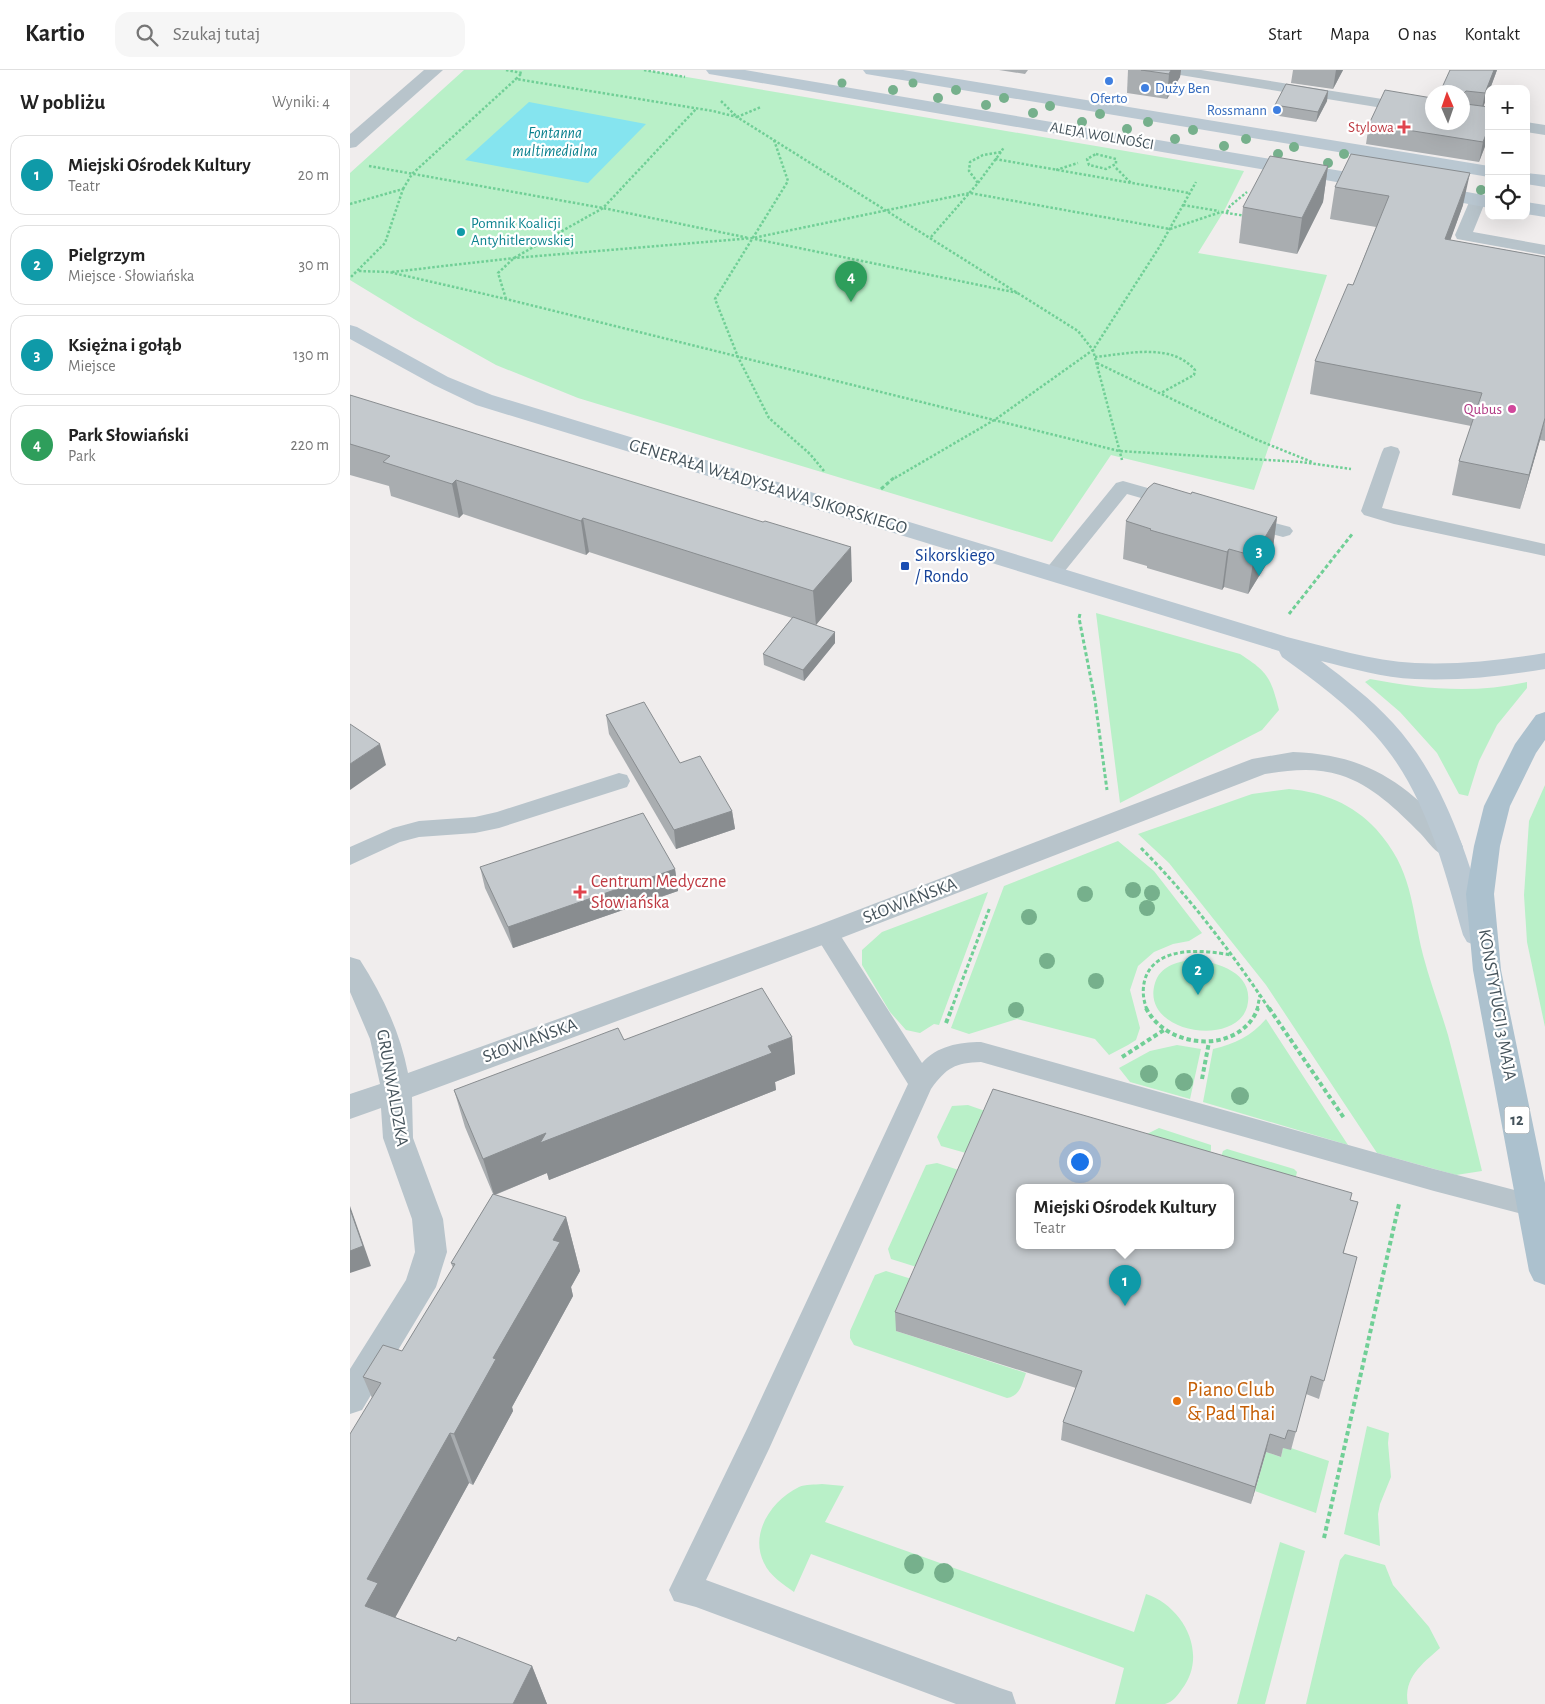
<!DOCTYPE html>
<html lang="pl">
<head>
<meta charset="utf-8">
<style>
	:root { --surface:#fff; --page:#f6f6f6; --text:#222; --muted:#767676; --line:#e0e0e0; --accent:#1286e5 }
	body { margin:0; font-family:"Alegreya Sans",sans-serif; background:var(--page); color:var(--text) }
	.controls { position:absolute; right:15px; top:15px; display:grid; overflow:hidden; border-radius:10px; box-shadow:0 5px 20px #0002 }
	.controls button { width:45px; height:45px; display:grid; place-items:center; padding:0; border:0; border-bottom:1px solid var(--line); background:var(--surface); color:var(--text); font:25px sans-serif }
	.compass { position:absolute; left:1075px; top:15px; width:45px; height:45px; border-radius:50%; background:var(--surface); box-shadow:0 5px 20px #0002; rotate:358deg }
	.you { position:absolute; left:729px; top:1091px; width:18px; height:18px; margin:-12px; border:4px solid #fff; border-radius:50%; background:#1a73e8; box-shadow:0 0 0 8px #1a73e833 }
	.badge { display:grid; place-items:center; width:32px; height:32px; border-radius:50%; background:var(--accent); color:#fff; font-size:16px; font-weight:700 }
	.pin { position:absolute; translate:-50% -41px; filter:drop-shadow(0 1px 2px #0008) }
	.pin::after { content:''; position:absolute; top:26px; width:18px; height:15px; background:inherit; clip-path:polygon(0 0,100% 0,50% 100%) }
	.popup { position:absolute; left:666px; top:1114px; width:218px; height:65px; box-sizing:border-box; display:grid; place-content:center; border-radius:10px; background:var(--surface); filter:drop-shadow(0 1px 4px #0005); font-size:16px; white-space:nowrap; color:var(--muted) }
	.popup b { font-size:19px; color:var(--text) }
	.popup::after { content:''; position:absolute; left:50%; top:100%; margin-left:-10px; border:10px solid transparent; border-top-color:var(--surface) }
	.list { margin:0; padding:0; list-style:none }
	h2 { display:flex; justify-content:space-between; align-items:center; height:65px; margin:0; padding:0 20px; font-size:21px }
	h2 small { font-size:16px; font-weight:400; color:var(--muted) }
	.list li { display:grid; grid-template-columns:32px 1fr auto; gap:15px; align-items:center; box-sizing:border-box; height:80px; margin:0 10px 10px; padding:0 10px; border:1px solid var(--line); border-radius:15px }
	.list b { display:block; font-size:19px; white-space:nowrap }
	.list p { margin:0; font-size:16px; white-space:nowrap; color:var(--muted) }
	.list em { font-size:16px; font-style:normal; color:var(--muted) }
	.icon { flex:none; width:28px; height:28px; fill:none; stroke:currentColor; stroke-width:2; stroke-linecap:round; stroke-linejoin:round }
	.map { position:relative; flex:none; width:1195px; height:1634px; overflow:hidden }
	header { display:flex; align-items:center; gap:30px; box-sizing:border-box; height:70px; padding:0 25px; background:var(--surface); border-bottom:1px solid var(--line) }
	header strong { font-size:24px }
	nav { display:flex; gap:28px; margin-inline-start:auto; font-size:18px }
	.search { width:350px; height:45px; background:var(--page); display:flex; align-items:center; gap:12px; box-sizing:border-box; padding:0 18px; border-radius:15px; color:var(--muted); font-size:19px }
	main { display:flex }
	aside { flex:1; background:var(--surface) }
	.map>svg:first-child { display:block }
</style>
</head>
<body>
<header>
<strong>Kartio</strong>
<div class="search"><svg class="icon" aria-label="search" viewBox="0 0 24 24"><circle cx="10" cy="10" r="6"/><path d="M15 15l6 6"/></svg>Szukaj tutaj</div>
<nav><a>Start</a><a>Mapa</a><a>O nas</a><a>Kontakt</a></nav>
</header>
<main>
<aside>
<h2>W pobliżu<small>Wyniki: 4</small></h2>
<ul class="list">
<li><span class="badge" style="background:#0f9aa8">1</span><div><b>Miejski Ośrodek Kultury</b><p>Teatr</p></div><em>20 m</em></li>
<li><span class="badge" style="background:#0f9aa8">2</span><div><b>Pielgrzym</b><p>Miejsce · Słowiańska</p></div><em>30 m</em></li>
<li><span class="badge" style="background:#0f9aa8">3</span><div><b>Księżna i gołąb</b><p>Miejsce</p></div><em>130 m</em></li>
<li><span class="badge" style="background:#2e9e5b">4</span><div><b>Park Słowiański</b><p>Park</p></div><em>220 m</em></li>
</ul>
</aside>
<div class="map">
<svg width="1195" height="1634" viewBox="0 0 1195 1634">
	<rect width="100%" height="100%" fill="#f0eded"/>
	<g fill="#b9f0c8">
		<polygon points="114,0 295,0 894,101 874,141 848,183 977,205 904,420 761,385 702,472 228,328 146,295 64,249 0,210 0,103"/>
		<path d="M746,543L890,584C918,602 921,608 929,640L912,660L770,733Z"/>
		<path d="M1020,609C1072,619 1124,624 1177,612V618L1147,655L1129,691L1118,726L1109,724L1087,683L1050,642L1015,612Z"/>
		<polygon points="1195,715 1195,957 1177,872 1174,825 1179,751"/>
		<path d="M939,719C973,722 1003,734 1026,759C1063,800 1061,836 1073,885C1080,912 1090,938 1098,965C1110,1010 1121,1056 1132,1101L1106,1105L1027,1083L916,915L819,793L788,764L902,724Z"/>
		<polygon points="768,771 804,801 852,863 839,871 823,874 804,882 788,896 780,920 790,958 786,970 778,975 759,985 745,969 667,949 619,964 601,958 654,816"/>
		<polygon points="638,822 589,955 584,954 570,963 556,960 540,942 512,895 512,880 532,862"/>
		<path d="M841,890C864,891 902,901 898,932C893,979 789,965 805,913C810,897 825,892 841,890Z"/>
		<path d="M916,949L998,1075L853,1032L863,979C885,974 901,966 916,949Z"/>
		<polygon points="827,975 851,979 840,1029 780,1012 769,998 800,981"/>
		<polygon points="618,1035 641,1043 623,1085 591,1076 587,1067 602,1036"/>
		<polygon points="809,1058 861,1075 861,1080 854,1101 795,1065"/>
		<polygon points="877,1079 944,1099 947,1102 941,1126 865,1104 873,1081"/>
		<polygon points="587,1093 615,1102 573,1199 541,1189 538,1179 576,1095"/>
		<path d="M536,1201L568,1211L546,1261L676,1303C672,1314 670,1326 657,1328L504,1275L500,1268V1261L525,1205Z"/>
		<polygon points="1017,1356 1039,1363 1038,1373 1041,1407 1030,1434 1028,1444 1030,1476 994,1464"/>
		<polygon points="933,1378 940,1379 941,1378 979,1391 966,1443 905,1421 916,1382 931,1387"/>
		<path d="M472,1414L494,1416L475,1452L784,1562L796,1524C833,1536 859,1584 832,1619C828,1625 823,1632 815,1634C805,1634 778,1634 765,1634L774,1598L461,1484L444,1522C433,1514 420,1506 414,1493C399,1463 422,1430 449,1417C455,1414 465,1415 472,1414Z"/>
		<polygon points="930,1472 955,1481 915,1634 887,1634"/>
		<path d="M995,1484L1035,1495L1043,1515L1079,1557L1090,1578C1072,1594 1053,1608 1058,1634H956L990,1490Z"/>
	</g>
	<polygon fill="#85e4ef" points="179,32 296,54 238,113 115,90"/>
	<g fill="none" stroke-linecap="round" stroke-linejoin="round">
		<g stroke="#70cf96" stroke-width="2.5" stroke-dasharray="2.5 2" stroke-linecap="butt">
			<polyline points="156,0 172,3 166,9 363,41 387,47 728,261 743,280 772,390"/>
			<polyline points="294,0 335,7"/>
			<polyline points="371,31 387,47 411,37"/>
			<polyline points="424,70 438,111 365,229 388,287 419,348 460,384 474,401"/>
			<polygon points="746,84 766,89 766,94 756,99 739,95 737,89"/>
			<polyline points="645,89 839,123"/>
			<polyline points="19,96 253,138 399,168"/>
			<polyline points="766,98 781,113"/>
			<polyline points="706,100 728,93"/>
			<polyline points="628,113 651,82"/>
			<polyline points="53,119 62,104 166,9"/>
			<polyline points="0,134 53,119 35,173 0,208"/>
			<polyline points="833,135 869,141"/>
			<polyline points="877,142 880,136 897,122"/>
			<polyline points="581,167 628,113 619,101 620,92 633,85 651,82 654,77"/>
			<polyline points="405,169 668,223"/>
			<polyline points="9,201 39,202 156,229 769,381 951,392 1001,399"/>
			<polyline points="42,202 164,188 403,168 620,123 820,159 871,142 896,146"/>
			<polyline points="156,229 148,203 164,188 253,138 346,39"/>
			<path d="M745,287C777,284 821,272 845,300L844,305L811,323"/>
			<polyline points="747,293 905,369 962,392"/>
			<polyline points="545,408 646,349 743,280 810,176 846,112"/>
		</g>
		<g stroke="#70cf96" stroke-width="3" stroke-dasharray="4 2.5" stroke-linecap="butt">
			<polyline points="531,419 546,406"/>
			<polyline points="730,544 729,548 745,630 757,720"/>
			<polyline points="939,544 1003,463"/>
			<path d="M791,778C839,826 882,883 920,940"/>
			<polyline points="601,940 640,837"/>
			<path d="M797,940C793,929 792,920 795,909C806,875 854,880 881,885"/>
			<polyline points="907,940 910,925"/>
		</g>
		<g stroke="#70cf96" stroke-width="4" stroke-dasharray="4.5 3" stroke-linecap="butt">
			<path d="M796,938C817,980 890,985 908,938"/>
			<polyline points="919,938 994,1048"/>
			<polyline points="596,953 602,938"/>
			<polyline points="772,987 814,960"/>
			<polyline points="852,1009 859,972"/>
			<polyline points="974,1468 1049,1134"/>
		</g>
		<g fill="#b8c4cb" fill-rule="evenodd">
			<polygon points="817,0 851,0 1082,37 1082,46 824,4 819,3"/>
			<polygon points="1176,52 1195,55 1195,65 1176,62"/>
			<polygon points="1128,125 1134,127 1136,130 1123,162 1195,175 1195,185 1107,169 1105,165 1120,130 1122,127"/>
			<polygon points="1041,376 1048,378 1050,382 1032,438 1195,474 1195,486 1044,454 1014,445 1011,441 1032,382 1034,378"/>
			<polygon points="773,411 833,428 836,432 833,436 826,438 777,424 710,507 703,509 696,507 693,503 696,499 766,413"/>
			<polygon points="895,445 940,457 943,461 940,465 933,467 888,455 885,451 888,447"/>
			<polygon points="269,703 277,705 280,711 277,717 149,758 125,763 69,767 50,772 0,795 0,777 43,758 69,751 125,747 147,742"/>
			<path d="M476,854L485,857L572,993C587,976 609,972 631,972L1084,1099L1184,1125L1194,1128V1144L1184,1147L1084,1121L631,992C605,993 597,997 581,1019L419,1379L356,1510L650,1618L662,1622L666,1634H606L346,1537L324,1531L319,1520L397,1359L558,1014L464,863L467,857Z"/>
		</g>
		<g fill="#b8c4cb" fill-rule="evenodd">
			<polygon points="74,0 93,0 6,77 0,78 0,64"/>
			<path d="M943,682C1023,685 1056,716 1110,770L1113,777L1110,784C1103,786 1098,787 1091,784C1083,780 1076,769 1070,763C1047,740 1022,715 990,705C966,697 939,700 915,704L486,870L62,1027L63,1068L93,1149L97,1182L86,1217L12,1340L0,1344V1299L56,1210L65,1182L62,1149L33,1068L31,1038L0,1049V1024L30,1014L20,969L0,922V887L10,890C33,926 50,962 58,1003L466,856L902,689Z"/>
		</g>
		<g fill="#bac8d2" fill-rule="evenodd">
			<polygon points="356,0 395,0 1027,107 1034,109 1036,113 1034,117 1027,119 365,5 359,4"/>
			<polygon points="513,0 553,0 1139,96 1139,107 522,5 516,4"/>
			<polygon points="1176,103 1195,105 1195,117 1176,114"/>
			<polygon points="1079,115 1139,126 1139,138 1072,125 1070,121 1072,117"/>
			<polygon points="1176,132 1195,135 1195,147 1176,144"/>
			<path d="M0,255L7,257L98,307L142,325L937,567C978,577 1022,591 1065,593C1108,595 1152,590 1195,583V599C1152,606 1109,611 1065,609C1033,608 1001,598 971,591C996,610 1021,629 1043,653C1097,712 1118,790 1141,865L1137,872L1127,876L1117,872L1113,865C1093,795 1075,720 1025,665C998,635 965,611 932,587L929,581L126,335L84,315L0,269Z"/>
		</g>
		<polygon fill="#acc1ce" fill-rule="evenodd" points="1195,642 1195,670 1186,683 1160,736 1150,776 1144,824 1151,900 1195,1113 1195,1215 1184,1211 1179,1201 1123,900 1116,824 1124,776 1134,736 1165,674 1186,645"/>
	</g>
	<g fill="#76b08c">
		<circle cx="492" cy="13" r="4.5"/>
		<circle cx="563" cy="13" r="4.5"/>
		<circle cx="543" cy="20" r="5"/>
		<circle cx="606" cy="20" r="5"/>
		<circle cx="588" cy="28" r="5"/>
		<circle cx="654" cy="28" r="5"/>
		<circle cx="636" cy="35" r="5"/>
		<circle cx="700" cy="36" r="5"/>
		<circle cx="683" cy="43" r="5"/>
		<circle cx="750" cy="44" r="5"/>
		<circle cx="732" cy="52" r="5"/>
		<circle cx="798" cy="52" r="5"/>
		<circle cx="777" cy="59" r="5"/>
		<circle cx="843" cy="60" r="5"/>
		<circle cx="825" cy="69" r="5"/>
		<circle cx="896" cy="69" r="5"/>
		<circle cx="874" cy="76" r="5"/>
		<circle cx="944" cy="77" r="5"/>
		<circle cx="928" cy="84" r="5"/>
		<circle cx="994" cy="84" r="5"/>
		<circle cx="978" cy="93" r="5"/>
		<circle cx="1131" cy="120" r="5"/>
		<circle cx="783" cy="820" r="8"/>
		<circle cx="802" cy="823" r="8"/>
		<circle cx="735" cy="824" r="8"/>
		<circle cx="797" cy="838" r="8"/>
		<circle cx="679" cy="847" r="8"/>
		<circle cx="697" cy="891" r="8"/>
		<circle cx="746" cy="911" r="8"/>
		<circle cx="666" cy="940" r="8"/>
		<circle cx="799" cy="1004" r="9"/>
		<circle cx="834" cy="1012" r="9"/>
		<circle cx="890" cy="1026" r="9"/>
		<circle cx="564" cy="1494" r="10"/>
		<circle cx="594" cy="1503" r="10"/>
	</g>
	<g fill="#a9adb0">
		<polygon points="649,0 678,0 675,4"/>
		<polygon points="778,0 831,0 830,7 817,29 777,23"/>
		<polygon points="943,0 993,0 983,19 941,13"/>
		<polygon points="1100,0 1147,0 1140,19 1139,19 1133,37 1139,66 1129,92 1016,74 1019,54 1082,52"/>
		<polygon points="978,21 977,31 966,52 923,45 925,35"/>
		<polygon points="978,96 973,132 947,184 889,173 893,137"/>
		<polygon points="985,117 1113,135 1100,170 1195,187 1195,371 1190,370 1170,439 1102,425 1109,391 1121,356 960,324 965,291 1003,215 1026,157 980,149"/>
		<polygon points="0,325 502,511 466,555 485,573 454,611 414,595 413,584 442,548 239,482 236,485 113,444 109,448 41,426 39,416 0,405"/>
		<polygon points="927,447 922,485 898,524 874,517 872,520 797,498 797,496 773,489 776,451"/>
		<polygon points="256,645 330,693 382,741 385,759 326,779 259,664"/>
		<polygon points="130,797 325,799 328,821 163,878 135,818"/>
		<polygon points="442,967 445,1004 425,1012 426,1020 199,1110 197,1103 145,1125 216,1147 230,1201 221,1217 223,1226 162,1337 163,1341 123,1415 119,1413 45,1547 106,1571 182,1596 197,1634 0,1634 22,1328 13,1307 52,1281 103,1198 101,1193 143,1124 115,1057 104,1020 274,970"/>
		<polygon points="1000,1130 994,1183 1007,1187 969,1329 956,1324 941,1380 933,1378 931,1387 916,1382 901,1434 711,1370 713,1352 726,1318 546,1261 545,1242"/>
	</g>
	<g fill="#898d90">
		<polygon points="821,0 831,0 830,7 817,29 819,4"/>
		<polygon points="986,0 993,0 983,19"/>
		<polygon points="1144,0 1147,0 1140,19 1139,19 1139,22 1131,43 1135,23"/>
		<polygon points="978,21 977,31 966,52 968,42"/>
		<polygon points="1139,57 1139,66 1129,92 1133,72"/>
		<polygon points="978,96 973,132 947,184 952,148"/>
		<polygon points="1120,103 1113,135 1089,202 1095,169"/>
		<polygon points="1195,349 1190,370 1170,439 1179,405"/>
		<polygon points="106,410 113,444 109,448 102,414"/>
		<polygon points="927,447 922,485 898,524 904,486"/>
		<polygon points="233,448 239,482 236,485 231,451"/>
		<polygon points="501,477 502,511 466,555 463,521"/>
		<polygon points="879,479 874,517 872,520 877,482"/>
		<polygon points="485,562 485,573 454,611 453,600"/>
		<polygon points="30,674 36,695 0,720 0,694"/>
		<polygon points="382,741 385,759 326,779 324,760"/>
		<polygon points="325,799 328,821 163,878 158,857"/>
		<polygon points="442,967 445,1004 425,1012 426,1020 199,1110 197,1103 144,1125 133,1089 196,1063"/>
		<polygon points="0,1136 21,1196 0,1203"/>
		<polygon points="216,1147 230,1201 221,1217 223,1226 162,1337 163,1341 123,1415 104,1364 203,1170"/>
		<polygon points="100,1363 119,1413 45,1548 15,1536 17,1509"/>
		<polygon points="920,1364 916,1382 901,1434 905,1417"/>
		<polygon points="182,1596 197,1634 163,1634"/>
	</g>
	<g fill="#c4c9cd" stroke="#898d90" fill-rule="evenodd">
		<polygon points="791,0 821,0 819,4"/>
		<polygon points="1100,0 1144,0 1135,23 1116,21 1114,23 1116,34 1139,37 1139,57 1133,72 1019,54 1035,20 1082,28 1082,52 1112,52 1112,22 1090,22"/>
		<polygon points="936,14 978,21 968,42 925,35"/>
		<polygon points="1001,84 1120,103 1095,169 1195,187 1195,348 1179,405 1109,391 1132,323 965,291 998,214 1003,215 1039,126 985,117"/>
		<polygon points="920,86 978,96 952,148 893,137"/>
		<polygon points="0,325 413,452 415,451 501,477 463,521 233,448 231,451 106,410 102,414 33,392 40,386 0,374"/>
		<polygon points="804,413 841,424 842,422 927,447 904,486 879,479 877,482 800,460 801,459 776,451 798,418"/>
		<polygon points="443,547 485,562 453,600 413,584"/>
		<polygon points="294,632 330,693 350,686 382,741 324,760 256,645"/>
		<polygon points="0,654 30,674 0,694"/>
		<polygon points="293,743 325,799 158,857 130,797"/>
		<polygon points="412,918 442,967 418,976 422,983 190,1073 196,1063 133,1089 104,1020 268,958 274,970"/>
		<path d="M643,1019L1002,1123L1000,1130L1008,1132L993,1183L1007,1187L974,1311L961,1306L946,1362L938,1360L935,1369L920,1364L905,1417L713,1352L732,1301L545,1242ZM670,1117H880V1175H670Z"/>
		<polygon points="143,1124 216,1147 203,1170 210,1172 143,1288 146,1289 104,1364 100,1363 17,1509 28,1513 15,1536 106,1571 108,1567 182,1596 163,1634 0,1634 0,1364 31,1313 13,1307 33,1275 52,1281 105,1194 101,1193"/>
		<polygon points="0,1139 13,1176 0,1181"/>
	</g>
	<g fill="#3f7fe0" stroke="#fff" stroke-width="2">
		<circle cx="759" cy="11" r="5"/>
		<circle cx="795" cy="18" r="5"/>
		<circle cx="927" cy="40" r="5"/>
	</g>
	<g fill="#e0444e" stroke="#fff" stroke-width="2">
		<path d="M1051.5 49.5h5v5h5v5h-5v5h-5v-5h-5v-5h5z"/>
		<path d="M227.5 814.5h5v5h5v5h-5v5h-5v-5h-5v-5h5z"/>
	</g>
	<circle fill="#0f9aa8" stroke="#fff" stroke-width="2" cx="111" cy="162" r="5"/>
	<circle fill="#d1479c" stroke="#fff" stroke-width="2" cx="1162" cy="339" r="5"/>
	<rect fill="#1a4fb4" stroke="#fff" stroke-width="2" x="550" y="491" width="10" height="10" rx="2.5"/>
	<circle fill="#e8710a" stroke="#fff" stroke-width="2" cx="827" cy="1331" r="5"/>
	<g text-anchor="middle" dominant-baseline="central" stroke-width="4.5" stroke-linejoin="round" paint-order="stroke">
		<g font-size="15" fill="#366cbe" stroke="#fff" text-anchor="start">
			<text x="805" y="18">Duży Ben</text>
			<text x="759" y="28" text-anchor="middle">Oferto</text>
			<text x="917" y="40" text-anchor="end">Rossmann</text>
		</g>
		<g font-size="15" fill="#be3a42" stroke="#fff" text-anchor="end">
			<text x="1044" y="57">Stylowa</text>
		</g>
		<g font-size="15" fill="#45535b" stroke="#fff">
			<text transform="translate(752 66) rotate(10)">ALEJA WOLNOŚCI</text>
		</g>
		<g font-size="15" fill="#0d838f" stroke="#fff" text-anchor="start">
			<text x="121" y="153">Pomnik Koalicji<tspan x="121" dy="17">Antyhitlerowskiej</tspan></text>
		</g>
		<g font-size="15" fill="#b23c85" stroke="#fff" text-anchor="end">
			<text x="1152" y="339">Qubus</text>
		</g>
		<g font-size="16" font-style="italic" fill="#09808d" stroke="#fff">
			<text x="205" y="63">Fontanna<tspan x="205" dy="18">multimedialna</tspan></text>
		</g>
		<rect fill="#fff" stroke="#7d878c" stroke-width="1" x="1154.5" y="1036.5" width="25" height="27" rx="4"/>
		<g font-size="16" font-weight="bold" fill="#45535b">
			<text x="1167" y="1050">12</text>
		</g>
		<g font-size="18" fill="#45535b" stroke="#fff">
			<text transform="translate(418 417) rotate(17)">GENERAŁA WŁADYSŁAWA SIKORSKIEGO</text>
			<text transform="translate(560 831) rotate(-21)">SŁOWIAŃSKA</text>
			<text transform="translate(1147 935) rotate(80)">KONSTYTUCJI 3 MAJA</text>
			<text transform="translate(180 971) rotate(-20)">SŁOWIAŃSKA</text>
			<text transform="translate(42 1018) rotate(80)">GRUNWALDZKA</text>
		</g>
		<g font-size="18" fill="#164399" stroke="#fff" text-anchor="start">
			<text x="565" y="486">Sikorskiego<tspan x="565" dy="21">/ Rondo</tspan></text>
		</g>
		<g font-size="18" fill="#be3a42" stroke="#fff" text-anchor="start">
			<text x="241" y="812">Centrum Medyczne<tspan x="241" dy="21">Słowiańska</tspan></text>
		</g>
		<g font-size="21" fill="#c56008" stroke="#fff" text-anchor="start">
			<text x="837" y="1319">Piano Club<tspan x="837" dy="24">&amp; Pad Thai</tspan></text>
		</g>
	</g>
</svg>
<div class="controls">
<button>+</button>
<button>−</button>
<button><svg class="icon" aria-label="locate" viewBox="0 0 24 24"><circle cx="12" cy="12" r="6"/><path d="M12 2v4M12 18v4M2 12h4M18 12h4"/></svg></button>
</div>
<svg class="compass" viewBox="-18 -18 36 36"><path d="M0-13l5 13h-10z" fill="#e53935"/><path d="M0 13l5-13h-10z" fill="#767676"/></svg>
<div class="you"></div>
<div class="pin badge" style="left:775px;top:1236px;background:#0f9aa8">1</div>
<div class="popup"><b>Miejski Ośrodek Kultury</b>Teatr</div>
<div class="pin badge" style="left:848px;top:925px;background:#0f9aa8">2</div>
<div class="pin badge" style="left:909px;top:506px;background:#0f9aa8">3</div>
<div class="pin badge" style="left:501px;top:232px;background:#2e9e5b">4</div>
</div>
</main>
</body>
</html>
